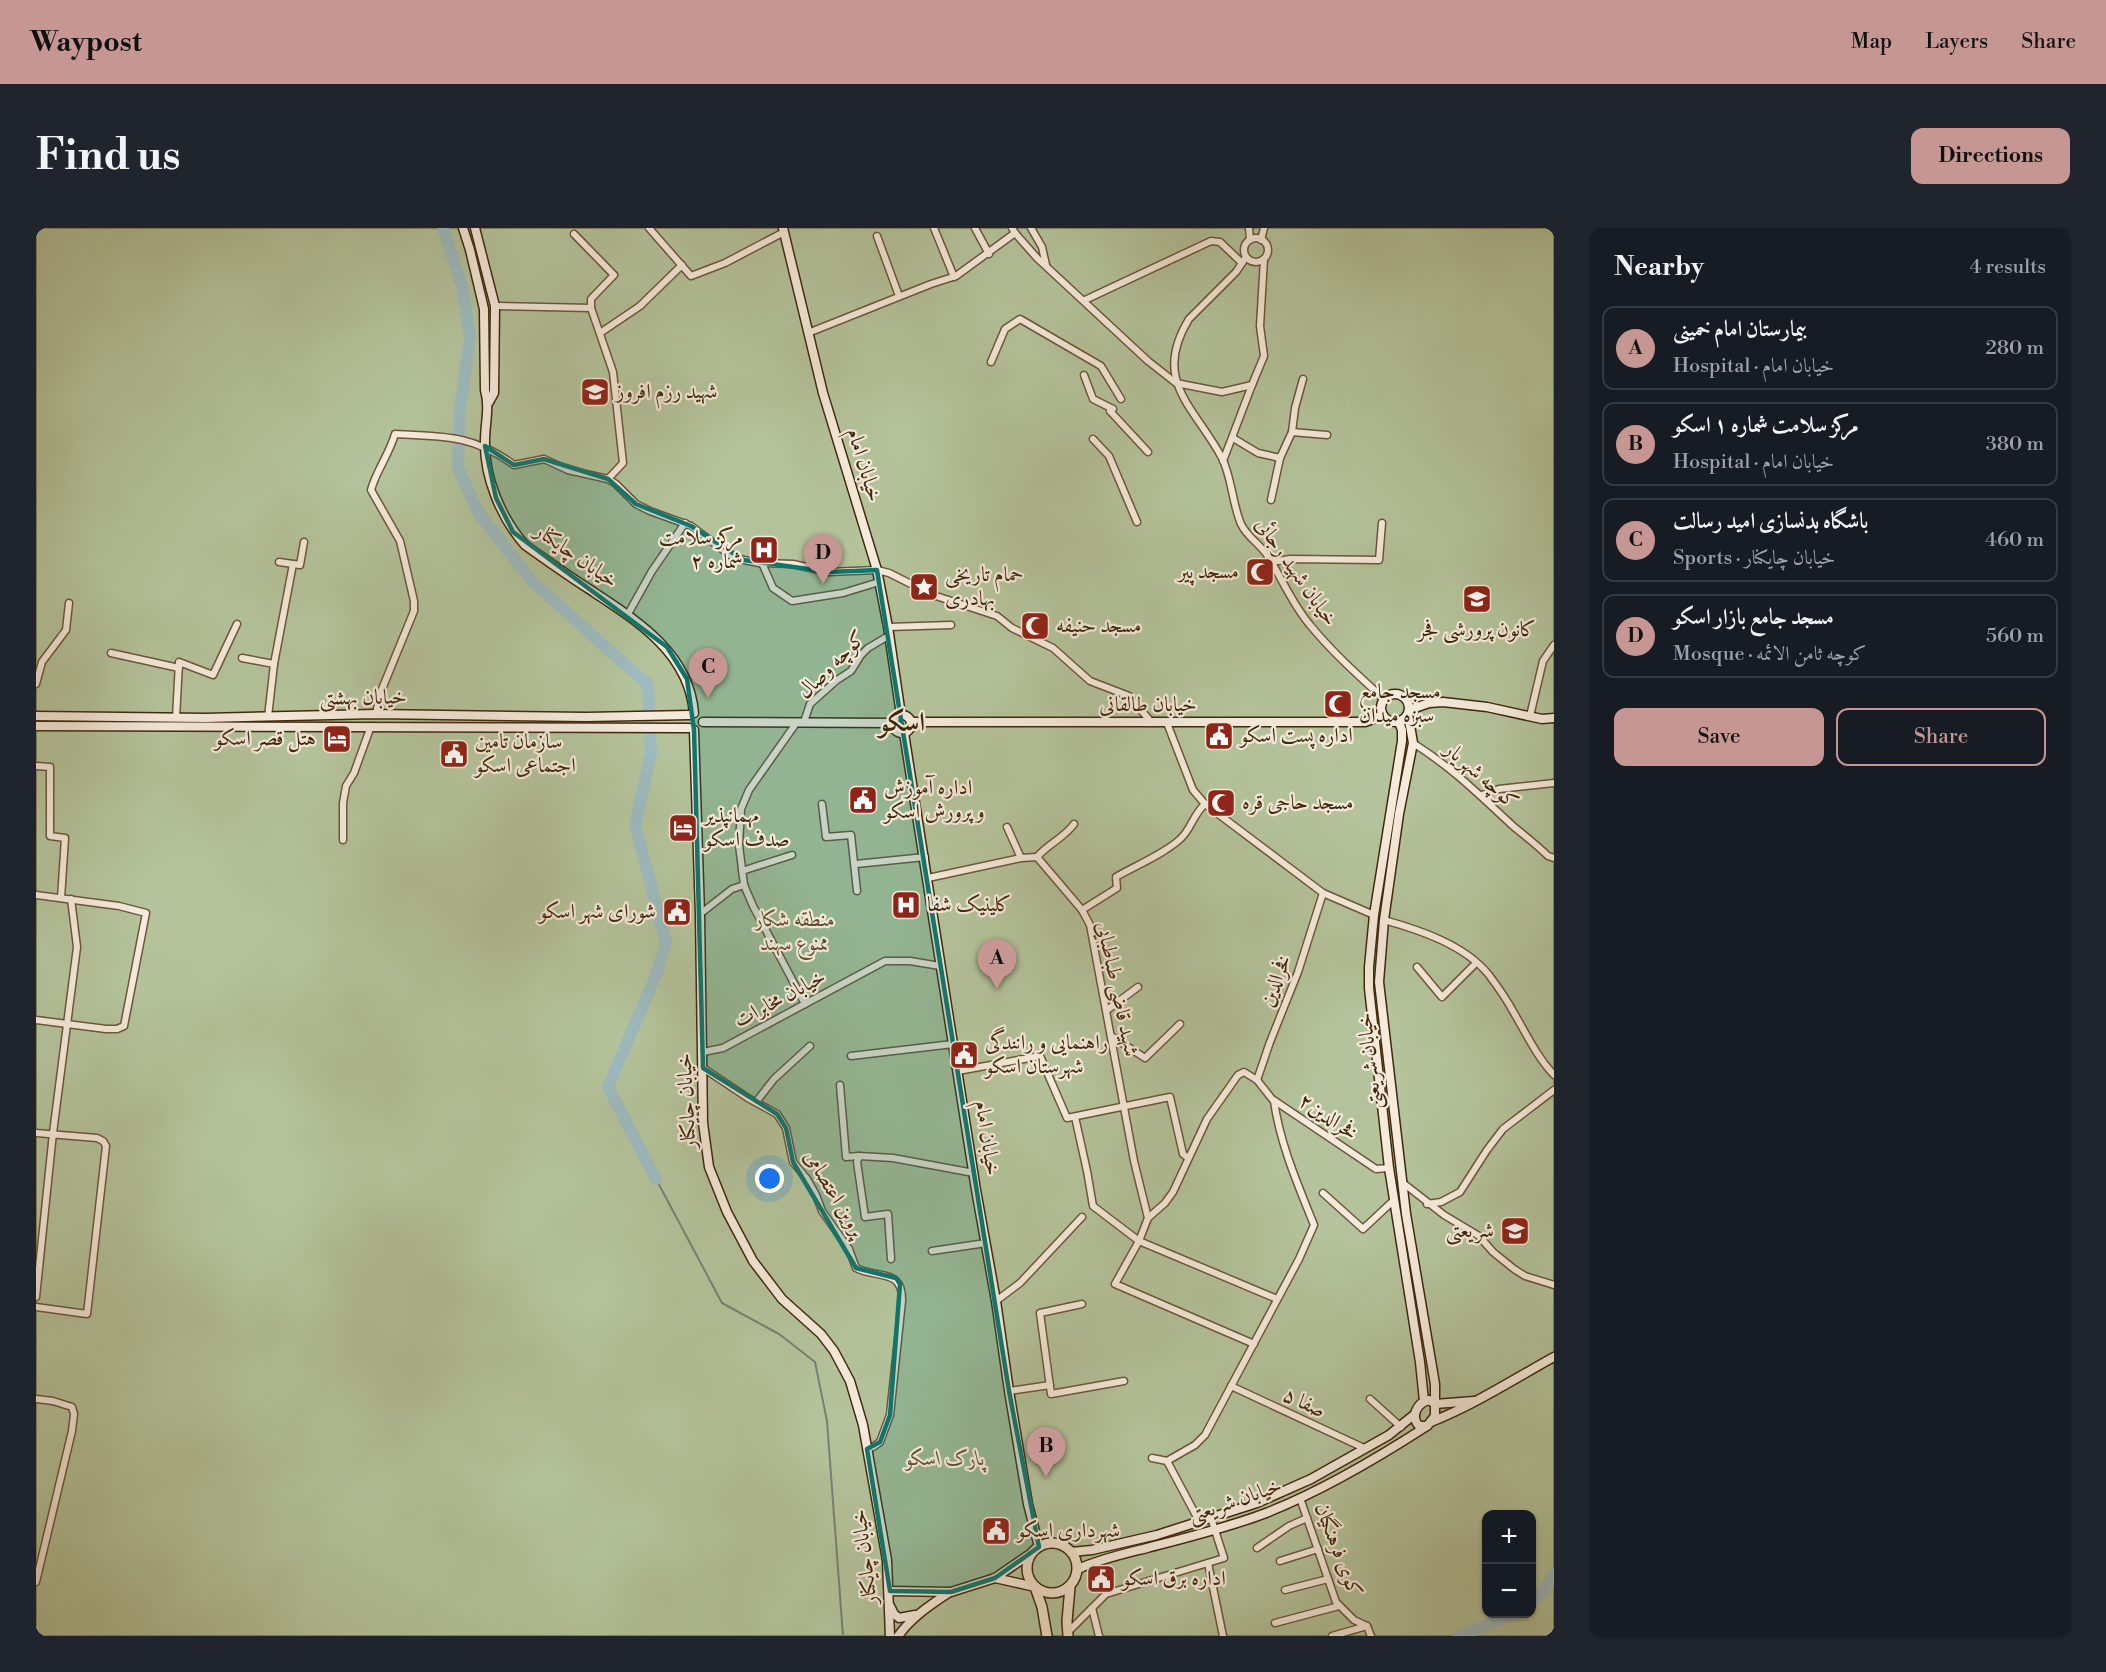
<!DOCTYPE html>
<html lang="en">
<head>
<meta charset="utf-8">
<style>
	:root { --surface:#171b24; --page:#20242c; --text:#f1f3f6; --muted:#9ea1a6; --line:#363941; --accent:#c59692 }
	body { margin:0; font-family:"Libre Bodoni",Amiri,serif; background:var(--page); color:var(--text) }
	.controls { position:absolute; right:18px; bottom:18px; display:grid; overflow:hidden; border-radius:12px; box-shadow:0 2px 4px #0004 }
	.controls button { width:54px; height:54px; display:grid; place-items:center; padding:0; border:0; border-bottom:2px solid var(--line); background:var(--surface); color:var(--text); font:30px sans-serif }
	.you { position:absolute; left:734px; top:951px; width:21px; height:21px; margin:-15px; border:4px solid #fff; border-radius:50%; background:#1a73e8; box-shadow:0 0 0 9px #1a73e833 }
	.badge { display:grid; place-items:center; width:39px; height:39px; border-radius:50%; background:var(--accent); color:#111; font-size:20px; font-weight:700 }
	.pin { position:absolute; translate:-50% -50px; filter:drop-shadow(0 2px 3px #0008) }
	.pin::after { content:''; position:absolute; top:32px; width:21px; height:18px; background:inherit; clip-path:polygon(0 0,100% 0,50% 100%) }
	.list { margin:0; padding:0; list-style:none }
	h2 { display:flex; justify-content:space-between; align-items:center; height:78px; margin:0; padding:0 24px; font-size:26px }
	h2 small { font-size:20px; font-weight:400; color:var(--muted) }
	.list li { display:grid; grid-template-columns:39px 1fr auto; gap:18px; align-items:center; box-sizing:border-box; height:84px; margin:0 12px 12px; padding:0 12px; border:2px solid var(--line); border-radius:12px }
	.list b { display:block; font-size:22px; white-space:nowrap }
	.list p { margin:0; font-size:20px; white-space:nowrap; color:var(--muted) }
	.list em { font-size:20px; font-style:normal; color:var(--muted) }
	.actions { display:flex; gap:12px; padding:18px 24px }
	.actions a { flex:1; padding:14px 0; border:2px solid var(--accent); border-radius:12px; text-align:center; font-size:21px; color:var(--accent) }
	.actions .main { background:var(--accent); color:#111 }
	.map { position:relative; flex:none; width:1518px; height:1408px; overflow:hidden; border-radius:12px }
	header { display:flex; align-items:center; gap:36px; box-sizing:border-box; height:84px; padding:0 30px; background:var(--accent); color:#111 }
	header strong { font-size:28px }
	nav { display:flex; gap:33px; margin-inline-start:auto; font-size:21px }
	.intro { display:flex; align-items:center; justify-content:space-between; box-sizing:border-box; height:144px; padding:0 36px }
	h1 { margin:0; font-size:42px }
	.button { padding:15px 27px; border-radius:12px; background:var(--accent); color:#111; font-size:21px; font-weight:700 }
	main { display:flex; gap:36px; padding:0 36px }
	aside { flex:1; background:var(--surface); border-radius:12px; box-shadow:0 2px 4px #0004 }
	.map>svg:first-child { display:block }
</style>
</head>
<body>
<header>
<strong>Waypost</strong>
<nav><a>Map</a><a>Layers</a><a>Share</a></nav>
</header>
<div class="intro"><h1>Find us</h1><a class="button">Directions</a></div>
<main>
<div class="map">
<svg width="1518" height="1408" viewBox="0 0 1518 1408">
	<rect width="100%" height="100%" fill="#f0dfc8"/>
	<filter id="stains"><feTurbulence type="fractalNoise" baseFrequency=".00333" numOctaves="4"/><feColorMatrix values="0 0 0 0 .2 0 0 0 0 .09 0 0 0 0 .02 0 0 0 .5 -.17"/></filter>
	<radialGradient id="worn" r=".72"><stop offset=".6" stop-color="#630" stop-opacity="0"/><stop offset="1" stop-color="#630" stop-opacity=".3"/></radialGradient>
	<path fill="#b4c39b" stroke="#7a7653" stroke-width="1.5" fill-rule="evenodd" d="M0,0H1518V1408H0ZM1450,1286H1496V1386H1450Z"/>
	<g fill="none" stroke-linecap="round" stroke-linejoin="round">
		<polyline stroke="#788076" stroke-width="2" points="620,951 686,1075 743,1106 779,1134 791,1193 807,1408"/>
		<g stroke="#9dbabe" stroke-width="12">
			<polyline points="407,0 426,58 434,109 424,180 422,240 442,284 495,352 612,457 615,525 599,597 630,714 620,747 572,859 620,951"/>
			<polyline points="1496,1374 1505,1366 1518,1346"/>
			<polyline points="1423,1408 1480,1386"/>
		</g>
		<g stroke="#6d563a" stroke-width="9">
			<g id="street">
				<polyline points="613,0 655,48 689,35 748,4"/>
				<polyline points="898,0 918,49"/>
				<polyline points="939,0 953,26"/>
				<polyline points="976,0 979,5 1001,30 1112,133 1140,155 1186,164 1216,157 1228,128 1224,98 1228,31"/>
				<polyline points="995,0 1006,19 1010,37"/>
				<polyline points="1213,0 1214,12"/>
				<polyline points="538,6 578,47 555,71 555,80 577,144 587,235 572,251"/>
				<polyline points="841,8 863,68"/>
				<circle cx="1220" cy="22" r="12"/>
				<polyline points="1225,12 1228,0"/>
				<path d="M1210,29L1200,44L1153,91C1115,153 1159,179 1186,230C1196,250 1196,275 1205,296C1211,309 1224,316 1231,327C1246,350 1256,376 1274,397C1296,424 1323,448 1348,471"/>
				<polyline points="1049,72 1175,13 1184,14 1206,35"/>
				<polyline points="459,78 555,80"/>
				<polyline points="564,105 604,78 646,37"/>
				<polyline points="772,105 895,56 920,48 979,5"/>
				<polyline points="955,134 969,101 984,91 1065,138 1085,171"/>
				<polyline points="1048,147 1057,171 1077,181"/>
				<polyline points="1074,183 1112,224"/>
				<polyline points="1256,204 1259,180 1267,151"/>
				<polyline points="1197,210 1222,225 1244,230 1256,204 1291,207"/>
				<polyline points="1057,211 1073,228 1101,294"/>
				<polyline points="1187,233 1216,157"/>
				<polyline points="1235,272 1244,230"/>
				<polyline points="243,334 264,337 268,314"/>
				<polyline points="1236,334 1254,331 1343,332 1346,295"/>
				<polyline points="726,335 737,360 756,373 807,365 843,354"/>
				<polyline points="592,386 616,343 649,295"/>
				<polyline points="852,399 915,397"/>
				<polyline points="75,425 143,440"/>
				<polyline points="206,430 238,436"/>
				<polyline points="0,456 6,434 30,402 33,375"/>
				<path d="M340,486L344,466L378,383V373L364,313L335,262C340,243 353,227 359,206C407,208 438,207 478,237L508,231L532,242L572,251L580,256L600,276L614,283L655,298L694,327L708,332L723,335L757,336L793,344L841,342L853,345L897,367L961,388L976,400L1017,420L1054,453L1093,468L1116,495"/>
				<polyline points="1494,488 1507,433 1518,417"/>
				<polyline points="232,489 238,436 257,336"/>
				<polyline points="140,490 143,434 177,447 201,396"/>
				<polyline points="761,494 713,562 705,581 703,617 708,657 717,678 769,776"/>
				<polyline points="768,494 774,476 801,452 815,443 825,427 832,420 854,407"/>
				<polyline points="1131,495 1157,562 1169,576 1287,665 1338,687"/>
				<path d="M1377,515C1418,541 1442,566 1477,598C1489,608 1501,617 1512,628L1518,630"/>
				<polyline points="0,538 14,539 14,608 29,610 25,670"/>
				<polyline points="1446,567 1463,561 1518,555"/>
				<polyline points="786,576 790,609 815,607 821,663"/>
				<polyline points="971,599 985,630"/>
				<polyline points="307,612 307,575 310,558 318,545 335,498"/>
				<path d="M1001,629C1012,616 1028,610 1038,596"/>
				<polyline points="820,636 889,629"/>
				<polyline points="706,643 756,627"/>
				<polyline points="892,650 985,630 1001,629 1046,682 1054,697 1098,933 1112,990"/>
				<polyline points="0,667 83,678 110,685 88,798 81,801 70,801 0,792"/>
				<path d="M1046,682L1081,660L1080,649C1097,639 1136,622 1148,607C1156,597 1159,585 1169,576"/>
				<polyline points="664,686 696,661 708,657"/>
				<path d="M1348,692C1384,702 1429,717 1453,747C1462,759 1471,772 1478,785C1491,807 1501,829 1518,847"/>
				<polyline points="1381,739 1406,769 1440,735"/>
				<polyline points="1071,782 1102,759"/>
				<polyline points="1075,808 1109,830 1144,796"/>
				<polyline points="667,824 687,820 849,733 874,733 904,738"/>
				<polyline points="815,828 917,816"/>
				<path d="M667,840L712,870L741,886L750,900L757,934L771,951L780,967L786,983L813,1021L820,1040C842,1051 867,1040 866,1073L854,1187L844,1214L837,1219L831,1221"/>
				<polyline points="922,843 1004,828 1031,890 1134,869 1147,926 1152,930"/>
				<polyline points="1221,852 1234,814 1262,744 1287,665"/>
				<polyline points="804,857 810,929 823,928"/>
				<polyline points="720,874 738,851 774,818"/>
				<polyline points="1039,889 1051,943 1057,978 1103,1013 1241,1071"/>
				<polyline points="0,905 61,910 67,913 70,918 51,1086 0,1079"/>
				<polyline points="1367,955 1408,987 1443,1008 1457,1024 1478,1041 1489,1048 1518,1057"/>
				<polyline points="1287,965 1327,1001 1357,973"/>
				<polyline points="1391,976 1405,974 1424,964 1451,922 1467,901 1518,862"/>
				<polyline points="896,1023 950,1015"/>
				<polyline points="855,1031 852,986 829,989 821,934 823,928 857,930 938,945"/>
				<polyline points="0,1069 17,905 41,719 35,671"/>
				<polyline points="960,1073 984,1055 1046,989"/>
				<polyline points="1046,1076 1004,1085 1015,1166 1088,1153"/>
				<polyline points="1218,1116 1079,1056 1103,1013 1112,990 1129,975 1137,964 1171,891 1202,847 1208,844 1221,852 1236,871 1340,941 1353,940"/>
				<polyline points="1195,1158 1328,1220"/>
				<polyline points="973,1163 1014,1157"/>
				<polyline points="0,1171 17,1173 36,1179 38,1186 36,1203 0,1354"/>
				<polyline points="1334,1171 1365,1199"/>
				<polyline points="1116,1230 1131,1233 1163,1293"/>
				<path d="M1131,1233L1159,1217L1169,1207L1263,1031L1278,997C1262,957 1244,916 1238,873"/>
				<polyline points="1264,1270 1300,1374 1318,1392 1331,1398 1335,1408"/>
				<polyline points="1221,1320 1253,1298 1271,1290"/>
				<polyline points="1244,1333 1282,1321"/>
				<polyline points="1172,1335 1187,1408"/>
				<polyline points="1249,1362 1292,1351"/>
				<polyline points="1056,1380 1063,1408"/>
				<polyline points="1239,1395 1303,1378"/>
				<polyline points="1032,1404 1070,1366 1188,1330 1175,1290"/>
				<polyline points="1296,1408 1331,1398"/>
			</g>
		</g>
		<g stroke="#41280b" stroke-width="11">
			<g id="secondary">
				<path d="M427,0L434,22L448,81L449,162C454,180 449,195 449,213C448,249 465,290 489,317C510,332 531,347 553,361C600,392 653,424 658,485"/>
				<polyline points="439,0 459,78 458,165 453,174"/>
				<polyline points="747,0 787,165 841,342 852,399 865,487"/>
				<circle cx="1359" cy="480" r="14"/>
				<polyline points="1373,482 1393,475 1407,474 1451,479 1506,491 1518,490"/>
				<polyline points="1372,486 1377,515 1363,586 1348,692 1343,754 1370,986 1399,1156 1399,1176 1438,1173"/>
				<circle cx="866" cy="496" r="9"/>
				<polyline points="0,488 169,490 340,486 550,489 654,487"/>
				<polyline points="667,494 856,495"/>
				<polyline points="875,494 1329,494 1347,487"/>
				<polyline points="1363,494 1366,502 1366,513 1338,687 1333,739 1333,760 1353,940 1384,1134 1388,1173"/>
				<polyline points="0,498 653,500"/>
				<polyline points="658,502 664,686 667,895 673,939 691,984 717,1033 746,1071 785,1106 798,1123 814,1153 827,1197 851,1332 854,1408"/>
				<polyline points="868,505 940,962 960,1073 973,1163 992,1276 1003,1319"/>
				<path d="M1393,1172L1399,1176V1188L1391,1198H1383C1374,1188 1381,1175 1393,1172Z"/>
				<path d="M1395,1194C1438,1177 1478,1151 1518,1129"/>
				<polyline points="1035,1324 1056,1322 1121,1307 1221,1275 1275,1251 1353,1207 1379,1186"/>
				<path d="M1042,1341C1064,1331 1087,1326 1111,1320C1149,1310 1194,1299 1230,1285C1286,1263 1340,1231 1391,1198"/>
				<polyline points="959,1350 999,1359"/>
				<polyline points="854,1363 915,1364 959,1350 997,1324"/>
				<polyline points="854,1378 858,1386 863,1390 879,1387"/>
				<path d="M862,1408C876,1389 894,1377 914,1364"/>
			</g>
		</g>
		<g stroke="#41280b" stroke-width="12">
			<g id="primary">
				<circle cx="1016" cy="1340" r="25"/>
				<polyline points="999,1359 1006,1379 1011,1408"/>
				<polyline points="1032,1408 1031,1393 1034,1359"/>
			</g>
		</g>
		<use href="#street" stroke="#f5eadb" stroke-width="6"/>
		<use href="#secondary" stroke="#f5eadb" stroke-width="8"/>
		<use href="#primary" stroke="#f0dfc8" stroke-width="9"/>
	</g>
	<path fill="#0f766e" fill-opacity="0.2" stroke="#0f766e" stroke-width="4.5" stroke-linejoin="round" d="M449,218L478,237L508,231L572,251L600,276L655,298L708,332L793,344L841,342L973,1163L1003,1319L959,1350L915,1364L854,1363L831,1221L844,1214L854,1187L864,1056L860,1050L820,1040L757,934L750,900L741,886L667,840L658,502L651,451L631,419L477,304L460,270Z"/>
	<defs>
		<g id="school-square" transform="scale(1.5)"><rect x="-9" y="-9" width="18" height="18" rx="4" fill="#8f2418" stroke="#f5eadb"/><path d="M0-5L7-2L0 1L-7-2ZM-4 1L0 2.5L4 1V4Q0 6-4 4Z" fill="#fff"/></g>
		<g id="hospital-square" transform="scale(1.5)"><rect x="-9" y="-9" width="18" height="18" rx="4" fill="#8f2418" stroke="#f5eadb"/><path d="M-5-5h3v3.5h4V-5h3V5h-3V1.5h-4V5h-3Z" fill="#fff"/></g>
		<g id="mosque-square" transform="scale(1.5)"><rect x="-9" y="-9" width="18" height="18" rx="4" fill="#8f2418" stroke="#f5eadb"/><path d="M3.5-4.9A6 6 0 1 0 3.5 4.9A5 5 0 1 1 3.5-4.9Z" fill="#fff"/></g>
		<g id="sight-square" transform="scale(1.5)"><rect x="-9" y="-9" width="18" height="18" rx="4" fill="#8f2418" stroke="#f5eadb"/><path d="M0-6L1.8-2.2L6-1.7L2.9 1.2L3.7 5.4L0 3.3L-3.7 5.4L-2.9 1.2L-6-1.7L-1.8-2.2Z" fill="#fff"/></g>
		<g id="civic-square" transform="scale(1.5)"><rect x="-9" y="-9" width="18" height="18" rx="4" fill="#8f2418" stroke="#f5eadb"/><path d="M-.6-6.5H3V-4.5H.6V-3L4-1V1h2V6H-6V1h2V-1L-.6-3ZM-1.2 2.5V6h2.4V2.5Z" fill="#fff"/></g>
		<g id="hotel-square" transform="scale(1.5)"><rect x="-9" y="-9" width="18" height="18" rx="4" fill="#8f2418" stroke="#f5eadb"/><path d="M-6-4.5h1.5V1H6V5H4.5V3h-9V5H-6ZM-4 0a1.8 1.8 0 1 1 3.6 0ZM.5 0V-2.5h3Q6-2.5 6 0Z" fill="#fff"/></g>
	</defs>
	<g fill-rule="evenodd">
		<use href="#school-square" x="559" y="164"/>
		<use href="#hospital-square" x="728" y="322"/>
		<use href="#mosque-square" x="1224" y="344"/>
		<use href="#sight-square" x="888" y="359"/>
		<use href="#school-square" x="1441" y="371"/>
		<use href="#mosque-square" x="999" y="398"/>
		<use href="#mosque-square" x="1302" y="476"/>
		<use href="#civic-square" x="1183" y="508"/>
		<use href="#hotel-square" x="301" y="511"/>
		<use href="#civic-square" x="418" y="526"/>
		<use href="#civic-square" x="827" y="572"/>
		<use href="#mosque-square" x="1185" y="575"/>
		<use href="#hotel-square" x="647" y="600"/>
		<use href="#hospital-square" x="870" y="677"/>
		<use href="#civic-square" x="641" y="684"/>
		<use href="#civic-square" x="928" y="827"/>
		<use href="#school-square" x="1479" y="1003"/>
		<use href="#civic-square" x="960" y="1303"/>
		<use href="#civic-square" x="1065" y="1351"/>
	</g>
	<g text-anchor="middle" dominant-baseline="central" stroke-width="4.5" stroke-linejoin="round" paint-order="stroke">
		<g font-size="21" fill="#41280b" stroke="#f5eadb" text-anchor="start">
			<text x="580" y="164">شهید رزم افروز</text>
			<text x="707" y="310" text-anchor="end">مرکز سلامت<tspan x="707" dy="24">شماره ۲</tspan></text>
			<text x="1203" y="344" text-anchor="end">مسجد پیر</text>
			<text x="909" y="347">حمام تاریخی<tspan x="909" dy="24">بهادری</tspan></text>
			<text x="1020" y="398">مسجد حنیفه</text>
			<text x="1441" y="402" text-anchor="middle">کانون پرورشی فجر</text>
			<text x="1323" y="464">مسجد جامع<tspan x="1323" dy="24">سبزه میدان</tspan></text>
			<text x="1204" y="508">اداره پست اسکو</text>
			<text x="280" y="511" text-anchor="end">هتل قصر اسکو</text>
			<text x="439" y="514">سازمان تامین<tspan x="439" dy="24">اجتماعی اسکو</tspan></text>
			<text x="848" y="560">اداره آموزش<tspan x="848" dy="24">و پرورش اسکو</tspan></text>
			<text x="1206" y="575">مسجد حاجی قره</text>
			<text x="668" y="588">مهمانپذیر<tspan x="668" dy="24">صدف اسکو</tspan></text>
			<text x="891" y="677">کلینیک شفا</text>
			<text x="620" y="684" text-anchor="end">شورای شهر اسکو</text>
			<text x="949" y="815">راهنمایی و رانندگی<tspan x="949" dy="24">شهرستان اسکو</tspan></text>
			<text x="1458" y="1003" text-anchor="end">شریعتی</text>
			<text x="981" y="1303">شهرداری اسکو</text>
			<text x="1086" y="1351">اداره برق اسکو</text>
		</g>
		<g font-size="21" fill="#41280b" stroke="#f5eadb">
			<text transform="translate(828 237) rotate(73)">خیابان امام</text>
			<text transform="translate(540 328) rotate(35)">خیابان چایکنار</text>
			<text transform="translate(1260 344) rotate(55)">خیابان شهید رجائی</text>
			<text transform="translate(796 437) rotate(-45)">کوچه وصال</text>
			<text transform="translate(327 470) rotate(-1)">خیابان بهشتی</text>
			<text x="1112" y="477">خیابان طالقانی</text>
			<text transform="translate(1445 548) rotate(41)">کوچه شهریار</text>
			<text transform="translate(1240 753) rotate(-69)">فخرالدین</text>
			<text transform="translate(1081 761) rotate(78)">شهید قاضی طباطبایی</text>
			<text transform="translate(744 771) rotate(-28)">خیابان مخابرات</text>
			<text transform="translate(1334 833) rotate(-96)">خیابان شریعتی</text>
			<text transform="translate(651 873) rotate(-93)">خیابان چایکنار</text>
			<text transform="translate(1292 889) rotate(34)">فخرالدین۲</text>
			<text transform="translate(951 910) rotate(81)">خیابان امام</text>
			<text transform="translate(798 966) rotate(59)">پروین اعتصامی</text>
			<text transform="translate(1268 1175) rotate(25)">صفا ۵</text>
			<text transform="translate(1199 1273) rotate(-19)">خیابان شریعتی</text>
			<text transform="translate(1302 1322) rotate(69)">کوی فرهنگیان</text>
			<text transform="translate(829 1329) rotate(-97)">خیابان چایکنار</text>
		</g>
		<g font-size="21" font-style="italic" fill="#5e4f2f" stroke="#f5eadb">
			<text x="759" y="692">منطقه شکار<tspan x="759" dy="24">ممنوع سهند</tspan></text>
			<text x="909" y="1231">پارک اسکو</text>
		</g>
		<g font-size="27" font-weight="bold" fill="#41280b" stroke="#f5eadb">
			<text x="866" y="495">اسکو</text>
		</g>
	</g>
	<rect width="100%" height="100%" filter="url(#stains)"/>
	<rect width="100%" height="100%" fill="url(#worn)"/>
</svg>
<div class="controls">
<button>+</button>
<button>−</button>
</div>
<div class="you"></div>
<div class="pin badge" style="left:961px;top:761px">A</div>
<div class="pin badge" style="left:1010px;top:1249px">B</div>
<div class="pin badge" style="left:672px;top:470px">C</div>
<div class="pin badge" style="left:787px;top:356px">D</div>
</div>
<aside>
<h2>Nearby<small>4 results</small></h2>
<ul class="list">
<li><span class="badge">A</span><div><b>بیمارستان امام خمینی</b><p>Hospital · خیابان امام</p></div><em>280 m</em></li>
<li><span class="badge">B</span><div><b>مرکز سلامت شماره ۱ اسکو</b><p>Hospital · خیابان امام</p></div><em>380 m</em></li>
<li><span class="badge">C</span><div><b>باشگاه بدنسازی امید رسالت</b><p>Sports · خیابان چایکنار</p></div><em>460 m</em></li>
<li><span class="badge">D</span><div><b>مسجد جامع بازار اسکو</b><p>Mosque · کوچه ثامن الائمه</p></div><em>560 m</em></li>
</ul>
<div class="actions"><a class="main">Save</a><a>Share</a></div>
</aside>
</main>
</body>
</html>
